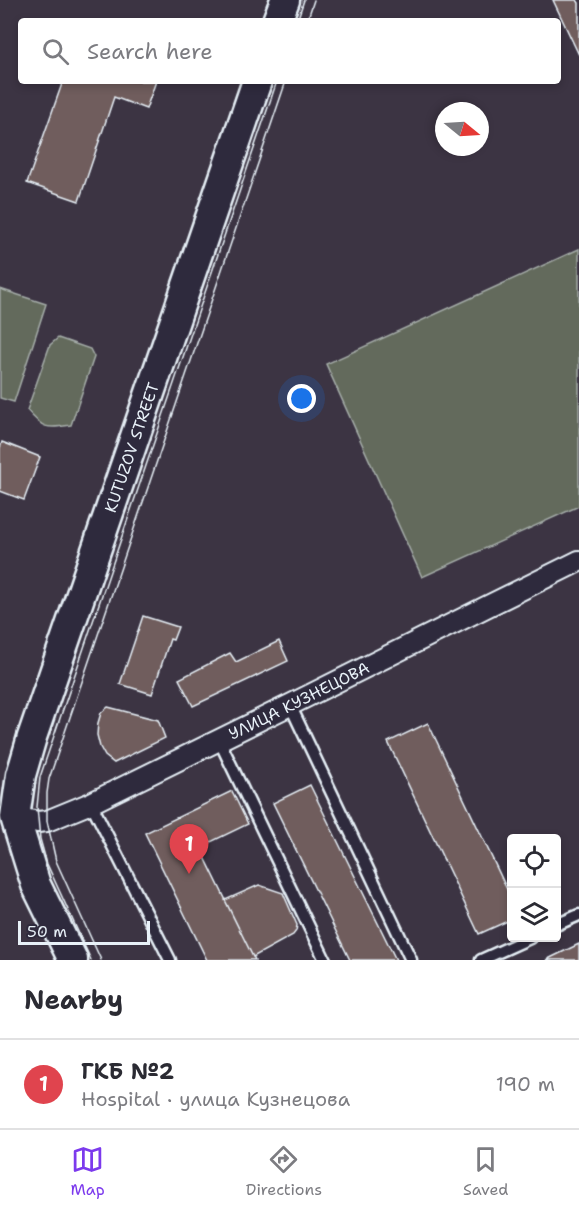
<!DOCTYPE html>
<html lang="en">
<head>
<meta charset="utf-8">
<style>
	:root { --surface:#fff; --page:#f7f7f7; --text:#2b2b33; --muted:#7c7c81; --line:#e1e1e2; --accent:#7c3aed }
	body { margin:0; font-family:"Shantell Sans",sans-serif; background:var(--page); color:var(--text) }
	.controls { position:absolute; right:18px; bottom:18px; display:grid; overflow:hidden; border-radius:6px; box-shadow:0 3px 9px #0003 }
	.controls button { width:54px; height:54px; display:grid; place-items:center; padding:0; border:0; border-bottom:2px solid var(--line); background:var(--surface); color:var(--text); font:30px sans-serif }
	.compass { position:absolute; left:435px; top:102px; width:54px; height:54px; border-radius:50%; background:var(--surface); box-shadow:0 3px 9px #0003; rotate:108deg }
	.scale { position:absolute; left:18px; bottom:15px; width:132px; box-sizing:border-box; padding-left:6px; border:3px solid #e8f1f8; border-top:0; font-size:16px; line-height:21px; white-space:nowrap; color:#e8f1f8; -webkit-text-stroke:4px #2f2a3d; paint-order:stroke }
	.you { position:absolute; left:302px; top:399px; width:21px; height:21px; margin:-15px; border:4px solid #fff; border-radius:50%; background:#1a73e8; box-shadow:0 0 0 9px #1a73e833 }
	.badge { display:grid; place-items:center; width:39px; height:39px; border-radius:50%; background:var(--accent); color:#fff; font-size:20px; font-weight:700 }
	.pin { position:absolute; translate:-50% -50px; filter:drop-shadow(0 2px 3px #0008) }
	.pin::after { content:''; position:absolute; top:32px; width:21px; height:18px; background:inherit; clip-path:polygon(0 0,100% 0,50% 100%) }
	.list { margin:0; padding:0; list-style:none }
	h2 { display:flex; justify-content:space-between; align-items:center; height:78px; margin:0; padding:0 24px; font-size:26px }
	h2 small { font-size:20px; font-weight:400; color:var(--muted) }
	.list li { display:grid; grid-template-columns:39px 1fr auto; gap:18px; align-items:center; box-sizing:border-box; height:90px; padding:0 24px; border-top:2px solid var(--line) }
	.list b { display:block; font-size:22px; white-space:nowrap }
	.list p { margin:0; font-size:20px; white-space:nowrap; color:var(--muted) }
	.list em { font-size:20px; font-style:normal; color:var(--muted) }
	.icon { flex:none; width:33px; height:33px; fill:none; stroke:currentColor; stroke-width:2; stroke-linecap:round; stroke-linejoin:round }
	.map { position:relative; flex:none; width:579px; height:960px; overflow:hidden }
	.search { position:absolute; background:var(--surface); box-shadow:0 3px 9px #0003; left:18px; right:18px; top:18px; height:66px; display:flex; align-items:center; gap:15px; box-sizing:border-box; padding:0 21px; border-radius:6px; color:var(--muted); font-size:22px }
	.sheet { height:168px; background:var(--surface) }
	nav { display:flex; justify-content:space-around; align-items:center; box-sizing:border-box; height:84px; border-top:2px solid var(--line); background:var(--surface); font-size:16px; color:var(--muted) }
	nav a { display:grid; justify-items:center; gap:3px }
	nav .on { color:var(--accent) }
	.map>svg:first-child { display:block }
</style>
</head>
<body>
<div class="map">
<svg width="579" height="960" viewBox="0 0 579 960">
	<rect width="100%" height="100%" fill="#3c3443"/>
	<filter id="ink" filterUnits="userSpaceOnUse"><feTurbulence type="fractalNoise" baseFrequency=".0167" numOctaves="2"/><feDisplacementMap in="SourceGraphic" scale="12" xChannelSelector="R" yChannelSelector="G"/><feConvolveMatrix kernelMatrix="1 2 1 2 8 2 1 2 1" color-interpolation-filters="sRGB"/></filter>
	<g filter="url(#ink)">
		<g fill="#646a5c" stroke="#a6aeaa" stroke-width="1.5">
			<polygon points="579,249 579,506 422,577 326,364"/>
			<polygon points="0,289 46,304 14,402 0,398"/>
			<path d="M58,338L90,349L94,357L71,425C46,429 43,429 27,410L50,345Z"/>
		</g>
		<g fill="#705d5d" stroke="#e8f1f8" stroke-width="1.5">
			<polygon points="553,0 577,0 579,3 579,55"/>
			<polygon points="63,81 156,81 146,109 114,97 79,201 27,183"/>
			<polygon points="2,442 40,457 24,500 0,491 0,448"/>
			<polygon points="143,616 178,627 173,640 170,639 152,694 120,684"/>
			<polygon points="279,641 288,661 193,706 179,679 230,653 236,662"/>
			<polygon points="108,707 158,720 165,738 114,763 105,756 100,747 97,735 98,723 101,713"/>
			<polygon points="428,723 512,900 512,919 479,934 388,742"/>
			<polygon points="310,785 396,960 350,960 273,803"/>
			<polygon points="232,791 248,824 200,847 255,960 207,960 145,833"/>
			<polygon points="259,885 283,893 297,925 296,931 293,935 253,957 225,900"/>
			<polygon points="579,944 579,960 546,960"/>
		</g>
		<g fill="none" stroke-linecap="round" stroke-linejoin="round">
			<g stroke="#e8f1f8" stroke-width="15">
				<g id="service">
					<polyline points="290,705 411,960"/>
					<polyline points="219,740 325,960"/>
					<polyline points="91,803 170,960"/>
					<polyline points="556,925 579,915"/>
					<polyline points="481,960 530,938"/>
				</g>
			</g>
			<g stroke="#e8f1f8" stroke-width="24">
				<g id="minor">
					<path id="s1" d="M15,817L38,822L47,821L91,803L290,705L486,607L579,561"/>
				</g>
			</g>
			<g stroke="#e8f1f8" stroke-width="33">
				<g id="secondary">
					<polyline points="277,21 285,0"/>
					<path id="s2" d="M73,960L36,885L15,817L21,775L32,737L257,81"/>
				</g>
			</g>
			<use href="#service" stroke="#2f2a3d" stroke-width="10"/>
			<use href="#minor" stroke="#2f2a3d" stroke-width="20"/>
			<use href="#secondary" stroke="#2f2a3d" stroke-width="28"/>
			<g stroke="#e8f1f8" stroke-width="1.5">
				<polyline points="297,21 304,0"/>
				<polyline points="307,21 314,0"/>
				<polyline points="91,960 47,864 40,839 37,807 40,777 277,81"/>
				<polyline points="101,960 56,861 47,821 47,793 49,779 286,81"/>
			</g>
		</g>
	</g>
	<g text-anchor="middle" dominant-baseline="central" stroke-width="6" stroke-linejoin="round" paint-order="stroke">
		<g font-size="16" fill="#e8f1f8" stroke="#2f2a3d">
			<text stroke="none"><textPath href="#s2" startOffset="543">KUTUZOV STREET</textPath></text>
			<text stroke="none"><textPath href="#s1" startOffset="312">УЛИЦА КУЗНЕЦОВА</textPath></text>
		</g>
	</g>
</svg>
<div class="controls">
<button><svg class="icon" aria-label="locate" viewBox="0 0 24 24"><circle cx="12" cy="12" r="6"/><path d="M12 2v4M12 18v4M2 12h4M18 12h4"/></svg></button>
<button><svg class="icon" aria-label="layers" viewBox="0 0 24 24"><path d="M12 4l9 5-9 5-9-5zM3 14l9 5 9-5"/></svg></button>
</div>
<svg class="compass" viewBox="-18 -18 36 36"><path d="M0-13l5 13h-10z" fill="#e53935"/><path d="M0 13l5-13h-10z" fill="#7c7c81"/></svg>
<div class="scale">50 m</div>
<div class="you"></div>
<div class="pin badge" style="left:189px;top:874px;background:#e0444e">1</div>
<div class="search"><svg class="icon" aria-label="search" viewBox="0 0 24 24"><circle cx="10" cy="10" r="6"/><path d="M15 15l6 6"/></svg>Search here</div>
</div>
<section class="sheet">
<h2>Nearby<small></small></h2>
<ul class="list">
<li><span class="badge" style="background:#e0444e">1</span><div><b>ГКБ №2</b><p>Hospital · улица Кузнецова</p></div><em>190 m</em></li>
</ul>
</section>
<nav>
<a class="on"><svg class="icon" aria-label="map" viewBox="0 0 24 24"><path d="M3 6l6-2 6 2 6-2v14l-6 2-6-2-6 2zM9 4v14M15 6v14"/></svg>Map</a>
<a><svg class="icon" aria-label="directions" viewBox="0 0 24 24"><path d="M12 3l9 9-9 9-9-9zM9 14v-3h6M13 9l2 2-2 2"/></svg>Directions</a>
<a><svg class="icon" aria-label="saved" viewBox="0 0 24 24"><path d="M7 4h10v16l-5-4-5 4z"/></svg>Saved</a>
</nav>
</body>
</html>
